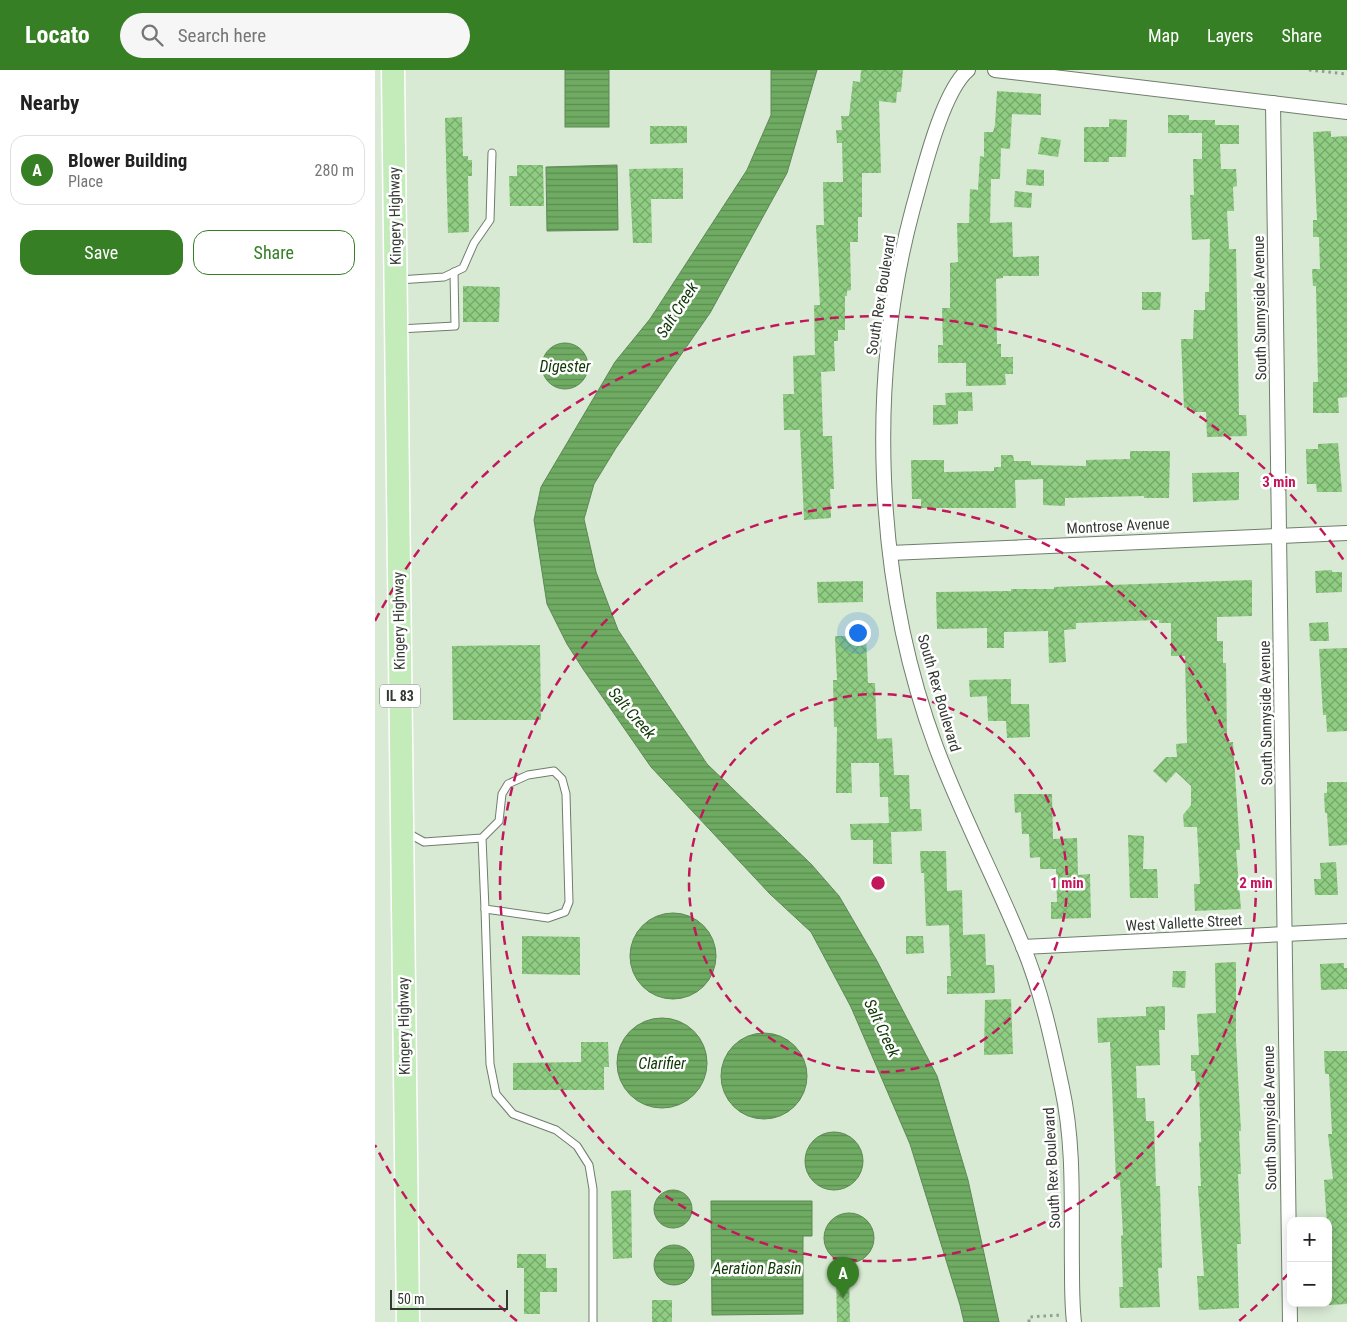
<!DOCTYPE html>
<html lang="en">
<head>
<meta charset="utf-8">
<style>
	:root { --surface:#fff; --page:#f6f6f6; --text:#222; --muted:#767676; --line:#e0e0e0; --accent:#367f25 }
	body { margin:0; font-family:"Roboto Condensed",sans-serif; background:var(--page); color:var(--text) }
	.controls { position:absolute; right:15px; bottom:15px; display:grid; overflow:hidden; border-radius:10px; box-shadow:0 2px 12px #0003 }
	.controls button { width:45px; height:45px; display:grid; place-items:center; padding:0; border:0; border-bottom:1px solid var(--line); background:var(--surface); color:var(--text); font:25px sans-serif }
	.scale { position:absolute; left:15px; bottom:12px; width:118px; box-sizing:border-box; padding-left:5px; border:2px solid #343a33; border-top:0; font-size:14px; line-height:18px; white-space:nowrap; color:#343a33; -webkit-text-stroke:4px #fff; paint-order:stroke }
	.you { position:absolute; left:482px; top:562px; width:18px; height:18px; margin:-12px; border:4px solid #fff; border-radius:50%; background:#1a73e8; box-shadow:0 0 0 8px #1a73e833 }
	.badge { display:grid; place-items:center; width:32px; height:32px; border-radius:50%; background:var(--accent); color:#fff; font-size:16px; font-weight:700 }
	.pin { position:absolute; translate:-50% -41px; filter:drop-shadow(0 1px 2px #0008) }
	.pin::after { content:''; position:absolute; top:26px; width:18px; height:15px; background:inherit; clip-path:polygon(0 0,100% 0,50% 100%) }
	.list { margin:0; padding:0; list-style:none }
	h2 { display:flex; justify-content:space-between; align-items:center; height:65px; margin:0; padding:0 20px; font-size:21px }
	h2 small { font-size:16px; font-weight:400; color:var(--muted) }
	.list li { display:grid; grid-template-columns:32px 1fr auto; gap:15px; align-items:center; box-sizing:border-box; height:70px; margin:0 10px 10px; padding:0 10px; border:1px solid var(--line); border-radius:15px }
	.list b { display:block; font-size:19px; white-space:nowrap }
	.list p { margin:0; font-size:16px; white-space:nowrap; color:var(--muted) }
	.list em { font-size:16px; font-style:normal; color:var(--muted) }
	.actions { display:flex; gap:10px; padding:15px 20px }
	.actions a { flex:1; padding:11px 0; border:1px solid var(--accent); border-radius:15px; text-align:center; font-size:18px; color:var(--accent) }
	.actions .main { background:var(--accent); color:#fff }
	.icon { flex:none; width:28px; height:28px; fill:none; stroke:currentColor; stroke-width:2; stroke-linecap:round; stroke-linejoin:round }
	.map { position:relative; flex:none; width:972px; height:1252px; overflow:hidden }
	header { display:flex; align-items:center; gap:30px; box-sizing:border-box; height:70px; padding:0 25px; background:var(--accent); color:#fff }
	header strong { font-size:24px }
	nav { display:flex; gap:28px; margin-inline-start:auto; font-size:18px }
	.search { width:350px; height:45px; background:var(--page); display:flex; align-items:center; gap:12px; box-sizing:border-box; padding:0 18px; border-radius:28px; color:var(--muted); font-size:19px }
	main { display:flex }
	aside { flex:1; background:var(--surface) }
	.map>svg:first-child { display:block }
</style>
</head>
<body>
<header>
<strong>Locato</strong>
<div class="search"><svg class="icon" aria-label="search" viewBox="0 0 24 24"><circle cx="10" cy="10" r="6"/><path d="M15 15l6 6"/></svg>Search here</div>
<nav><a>Map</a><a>Layers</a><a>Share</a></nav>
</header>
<main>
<aside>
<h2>Nearby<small></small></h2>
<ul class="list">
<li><span class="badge">A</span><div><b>Blower Building</b><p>Place</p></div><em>280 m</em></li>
</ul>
<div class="actions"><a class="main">Save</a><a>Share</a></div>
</aside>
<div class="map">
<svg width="972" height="1252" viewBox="0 0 972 1252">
	<defs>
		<pattern id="water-rules" width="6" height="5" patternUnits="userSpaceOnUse" patternTransform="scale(1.25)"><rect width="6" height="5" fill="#6fab62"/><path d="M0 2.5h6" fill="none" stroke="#5c8c51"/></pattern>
		<pattern id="building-cross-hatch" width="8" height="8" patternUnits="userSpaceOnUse" patternTransform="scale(1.25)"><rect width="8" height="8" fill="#8fcd82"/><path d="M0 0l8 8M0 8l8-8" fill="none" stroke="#76a76b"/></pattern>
	</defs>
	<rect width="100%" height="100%" fill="#d8e9d4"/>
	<g fill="url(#water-rules)" stroke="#5d8954">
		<rect x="190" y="0" width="44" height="57"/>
		<polygon points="396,0 442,0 412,103 335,243 241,378 219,414 209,449 221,502 243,560 332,694 436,794 464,826 502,891 562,1006 593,1110 624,1252 589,1252 585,1235 535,1074 476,937 436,862 395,824 276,697 208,599 192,574 172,534 159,450 166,417 240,292 275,249 372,100 396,45"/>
		<polygon points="242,95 243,160 172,161 171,97"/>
		<circle cx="190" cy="296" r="23"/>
		<circle cx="298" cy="886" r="43"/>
		<circle cx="287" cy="993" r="45"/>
		<circle cx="389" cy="1006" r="43"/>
		<circle cx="459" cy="1091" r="29"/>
		<circle cx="298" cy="1139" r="19"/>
		<polygon points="336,1131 437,1131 437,1166 428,1166 428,1244 337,1245"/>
		<circle cx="474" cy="1168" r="25"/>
		<circle cx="299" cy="1195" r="20"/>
	</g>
	<g fill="url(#building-cross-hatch)">
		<polygon points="486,0 528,0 526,22 522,22 521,33 504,31 506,103 487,103 487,147 483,147 483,172 475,172 476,220 472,221 472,226 470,226 470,260 463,260 463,271 459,271 460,301 446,302 448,366 457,366 459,419 455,419 456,448 429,450 425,360 409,360 408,324 419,324 418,286 440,285 439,235 445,235 441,155 449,155 448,112 468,112 467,73 462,73 461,60 467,60 466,46 474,46 478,11 485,12"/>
		<polygon points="622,21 666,24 666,45 637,44 635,79 626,78 625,109 616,109 615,153 637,152 638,187 664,186 664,206 628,206 628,208 621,209 622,274 626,274 626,287 638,287 638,304 630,304 631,315 591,316 591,293 563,293 563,275 568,275 567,238 575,238 575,193 583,192 582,153 594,153 595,119 603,120 605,86 609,87 609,62 618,62 620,55"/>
		<polygon points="793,45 814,45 814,50 840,50 840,55 864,55 864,74 845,74 846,99 861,99 862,116 858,117 859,141 852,141 854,179 861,179 864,345 871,345 872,366 832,367 831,342 816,342 816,338 809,338 806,269 818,269 819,240 830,240 830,222 834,222 835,169 817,170 815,125 819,125 818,89 827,89 827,63 793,63"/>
		<polygon points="87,47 88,86 93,86 93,90 97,90 97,106 93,106 94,162 73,163 70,48"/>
		<polygon points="734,49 752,50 751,87 734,87 734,92 709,92 709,57 734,57"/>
		<polygon points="275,56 312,56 312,73 275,74"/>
		<polygon points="956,61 956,67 972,66 972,327 963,328 964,343 938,343 938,312 943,312 941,216 938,216 937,199 945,199 944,167 938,167 938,150 942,150 938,62"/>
		<polygon points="666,67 686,70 683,87 663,84"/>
		<polygon points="142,95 168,95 169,136 135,136 134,106 142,106"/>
		<polygon points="308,98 308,129 276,129 277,173 258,173 254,99"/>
		<polygon points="652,99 669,100 669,116 651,115"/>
		<polygon points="640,121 657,123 656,138 639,137"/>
		<polygon points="88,216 125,217 124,252 88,252"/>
		<polygon points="767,222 786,222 785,240 767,240"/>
		<polygon points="597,322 598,341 583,341 583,354 558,355 558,335 571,335 570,323"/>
		<polygon points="963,373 967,422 942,422 941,414 932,414 931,379 943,379 943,374"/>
		<polygon points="755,381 795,381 794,428 769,428 769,426 690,428 690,436 668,435 668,409 640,410 641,438 546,438 546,429 537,429 536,390 569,390 569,402 619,401 619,397 626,397 626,385 638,385 639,391 656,391 656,395 711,396 711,390 755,389"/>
		<polygon points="864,402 864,430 818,432 817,403"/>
		<polygon points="957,500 957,502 967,502 967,522 941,523 940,501"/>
		<polygon points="877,510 877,546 842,547 842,571 848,571 848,593 851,593 852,672 858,672 865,780 861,780 866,839 820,841 819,814 825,814 822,757 809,757 808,745 816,735 816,716 801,702 791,713 778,701 791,687 802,687 801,674 812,673 810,586 796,586 796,553 784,553 784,550 701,553 701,559 689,560 691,592 674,593 673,561 629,562 629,578 612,578 612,558 562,559 561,522 636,521 636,519 679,519 679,517"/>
		<polygon points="488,511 488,532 443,533 442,512"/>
		<polygon points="953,552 954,571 935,571 934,553"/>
		<polygon points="460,566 491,566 493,613 500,613 502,669 517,668 519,705 534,705 535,739 546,739 547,761 516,762 517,794 498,794 498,770 476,770 475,754 514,753 513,727 505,727 504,693 476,693 477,723 461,723 462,657 459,657 458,610 462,610"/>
		<polygon points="165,575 166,650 78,650 77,576"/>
		<polygon points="972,578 972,661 952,662 951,645 948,645 944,579"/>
		<polygon points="636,609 636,634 654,634 655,667 632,668 631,651 613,651 612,626 595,627 594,610"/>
		<polygon points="952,712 972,712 972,775 954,776 952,743 950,743 949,723 952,723"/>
		<polygon points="639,724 677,724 678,769 702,768 703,805 715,804 716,848 676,849 676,832 682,832 681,799 665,799 665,787 655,788 654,764 647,764 646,742 640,743"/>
		<polygon points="753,765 769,766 768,799 782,799 783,828 755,828"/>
		<polygon points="545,781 571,781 572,821 587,820 588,865 610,864 611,895 619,895 620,923 572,924 572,906 576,906 574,855 551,856 549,803 546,803"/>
		<polygon points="961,792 963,825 940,825 939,809 946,809 945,793"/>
		<polygon points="147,866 205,867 205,905 147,904"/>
		<polygon points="531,866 548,866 549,883 531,884"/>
		<polygon points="861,892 861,971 866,1061 864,1061 866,1104 863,1104 866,1174 862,1174 864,1238 824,1240 822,1206 829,1206 823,1116 826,1116 824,1072 826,1072 824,1017 821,1017 820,1001 816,1001 816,985 824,985 822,944 841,943 840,893"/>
		<polygon points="969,893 969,898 972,898 972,919 946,920 945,894"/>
		<polygon points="798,901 811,901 810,918 797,917"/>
		<polygon points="636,929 638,984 609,985 610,930"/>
		<polygon points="790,936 790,960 784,960 785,995 761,996 762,1028 770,1028 771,1051 779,1051 781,1116 785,1116 787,1198 783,1198 785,1237 745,1238 744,1217 748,1217 746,1166 748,1165 745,1110 741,1110 735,972 723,973 722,948 771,946 771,937"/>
		<polygon points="206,972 233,972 234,997 229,997 229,1020 138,1020 138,993 206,992"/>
		<polygon points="949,981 972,981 972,1234 954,1235 953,1199 955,1199 949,1110 958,1109 953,1064 957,1064 954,1004 950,1004"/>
		<polygon points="256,1120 257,1188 238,1189 236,1121"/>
		<polygon points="142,1184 171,1184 171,1198 182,1198 182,1222 165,1222 165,1244 149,1244 149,1198 142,1198"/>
		<polygon points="461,1204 474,1204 475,1252 462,1252"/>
		<rect x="277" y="1230" width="20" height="22"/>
	</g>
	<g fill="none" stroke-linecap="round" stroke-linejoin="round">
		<g stroke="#6f7e6c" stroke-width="9">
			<g id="service">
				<polyline points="23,210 69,207 88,198 99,173 115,150 117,83"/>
				<polyline points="24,259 80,256 79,202"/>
				<polyline points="31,762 49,772 107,768 124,751 127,724 133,714 153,705 179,701 187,709 191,724 194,832 190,842 173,848 110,839 107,768"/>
				<polyline points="110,839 115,994 121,1024 138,1044 181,1060 202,1076 214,1095 218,1119 218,1252"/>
			</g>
		</g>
		<g stroke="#6f7e6c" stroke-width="16">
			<g id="minor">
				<path d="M593,0C567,22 548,103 538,138C492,309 499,510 561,677C586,744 620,808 647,874C666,919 677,970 687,1018C700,1077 696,1140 697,1200C697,1217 697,1235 699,1252"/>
				<polyline points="620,0 972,42"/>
				<polyline points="898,33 915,1252"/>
				<polyline points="515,483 972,463"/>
				<polyline points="648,877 972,861"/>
			</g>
		</g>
		<g stroke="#fff" stroke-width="25">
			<polyline id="trunk" points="18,0 33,1252"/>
		</g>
		<g stroke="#929e8f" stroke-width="3" stroke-dasharray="2.5 4" stroke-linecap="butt">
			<polyline points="934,0 972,4"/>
			<polyline points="654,1252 654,1247 686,1245"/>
		</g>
		<use href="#service" stroke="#fff" stroke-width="7"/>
		<use href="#minor" stroke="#fff" stroke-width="14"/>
		<use href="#trunk" stroke="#c3ecba" stroke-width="22"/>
	</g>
	<g fill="none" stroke="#c2185b" stroke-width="2.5" stroke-dasharray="9 6">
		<circle cx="503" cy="813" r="189"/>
		<circle cx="503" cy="813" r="378"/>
		<path d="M914 1203A567 567 0 0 1 864 1251M142 1251A567 567 0 0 1 0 1075M0 551A567 567 0 0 1 970 492"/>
	</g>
	<g text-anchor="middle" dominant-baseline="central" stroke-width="5" stroke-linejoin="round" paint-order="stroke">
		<rect fill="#fff" stroke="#717570" stroke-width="1" x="5" y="614.5" width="40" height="23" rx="4"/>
		<g font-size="14" font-weight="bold" fill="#343a33">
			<text x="25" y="626">IL 83</text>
		</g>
		<g font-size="15" fill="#343a33" stroke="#fff">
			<text transform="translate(20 146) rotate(-91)">Kingery Highway</text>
			<text transform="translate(506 225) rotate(-81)">South Rex Boulevard</text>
			<text transform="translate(885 238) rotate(-91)">South Sunnyside Avenue</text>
			<text transform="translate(743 456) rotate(-3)">Montrose Avenue</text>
			<text transform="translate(24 551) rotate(-91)">Kingery Highway</text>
			<text transform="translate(564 623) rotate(74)">South Rex Boulevard</text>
			<text transform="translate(891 643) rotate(-91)">South Sunnyside Avenue</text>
			<text transform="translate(809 853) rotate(-3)">West Vallette Street</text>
			<text transform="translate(29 956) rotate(-91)">Kingery Highway</text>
			<text transform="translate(895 1048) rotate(-91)">South Sunnyside Avenue</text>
			<text transform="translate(677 1098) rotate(-93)">South Rex Boulevard</text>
		</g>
		<g font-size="16" font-style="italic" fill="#0e3805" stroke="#fff">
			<text transform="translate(302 240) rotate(-57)">Salt Creek</text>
			<text x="190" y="296">Digester</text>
			<text transform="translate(257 643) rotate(49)">Salt Creek</text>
			<text transform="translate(507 958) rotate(65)">Salt Creek</text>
			<text x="287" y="993">Clarifier</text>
			<text x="382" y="1198">Aeration Basin</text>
		</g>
	</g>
	<circle cx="503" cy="813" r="8" fill="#c2185b" stroke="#fff" stroke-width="2.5"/>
	<g font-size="15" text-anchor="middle" font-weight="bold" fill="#c2185b" stroke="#fff" stroke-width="5" stroke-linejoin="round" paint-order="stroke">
		<text x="904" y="417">3 min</text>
		<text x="692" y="818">1 min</text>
		<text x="881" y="818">2 min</text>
	</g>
</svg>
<div class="controls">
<button>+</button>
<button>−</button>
</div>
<div class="scale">50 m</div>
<div class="you"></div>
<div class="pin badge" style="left:468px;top:1228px">A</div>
</div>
</main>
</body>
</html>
